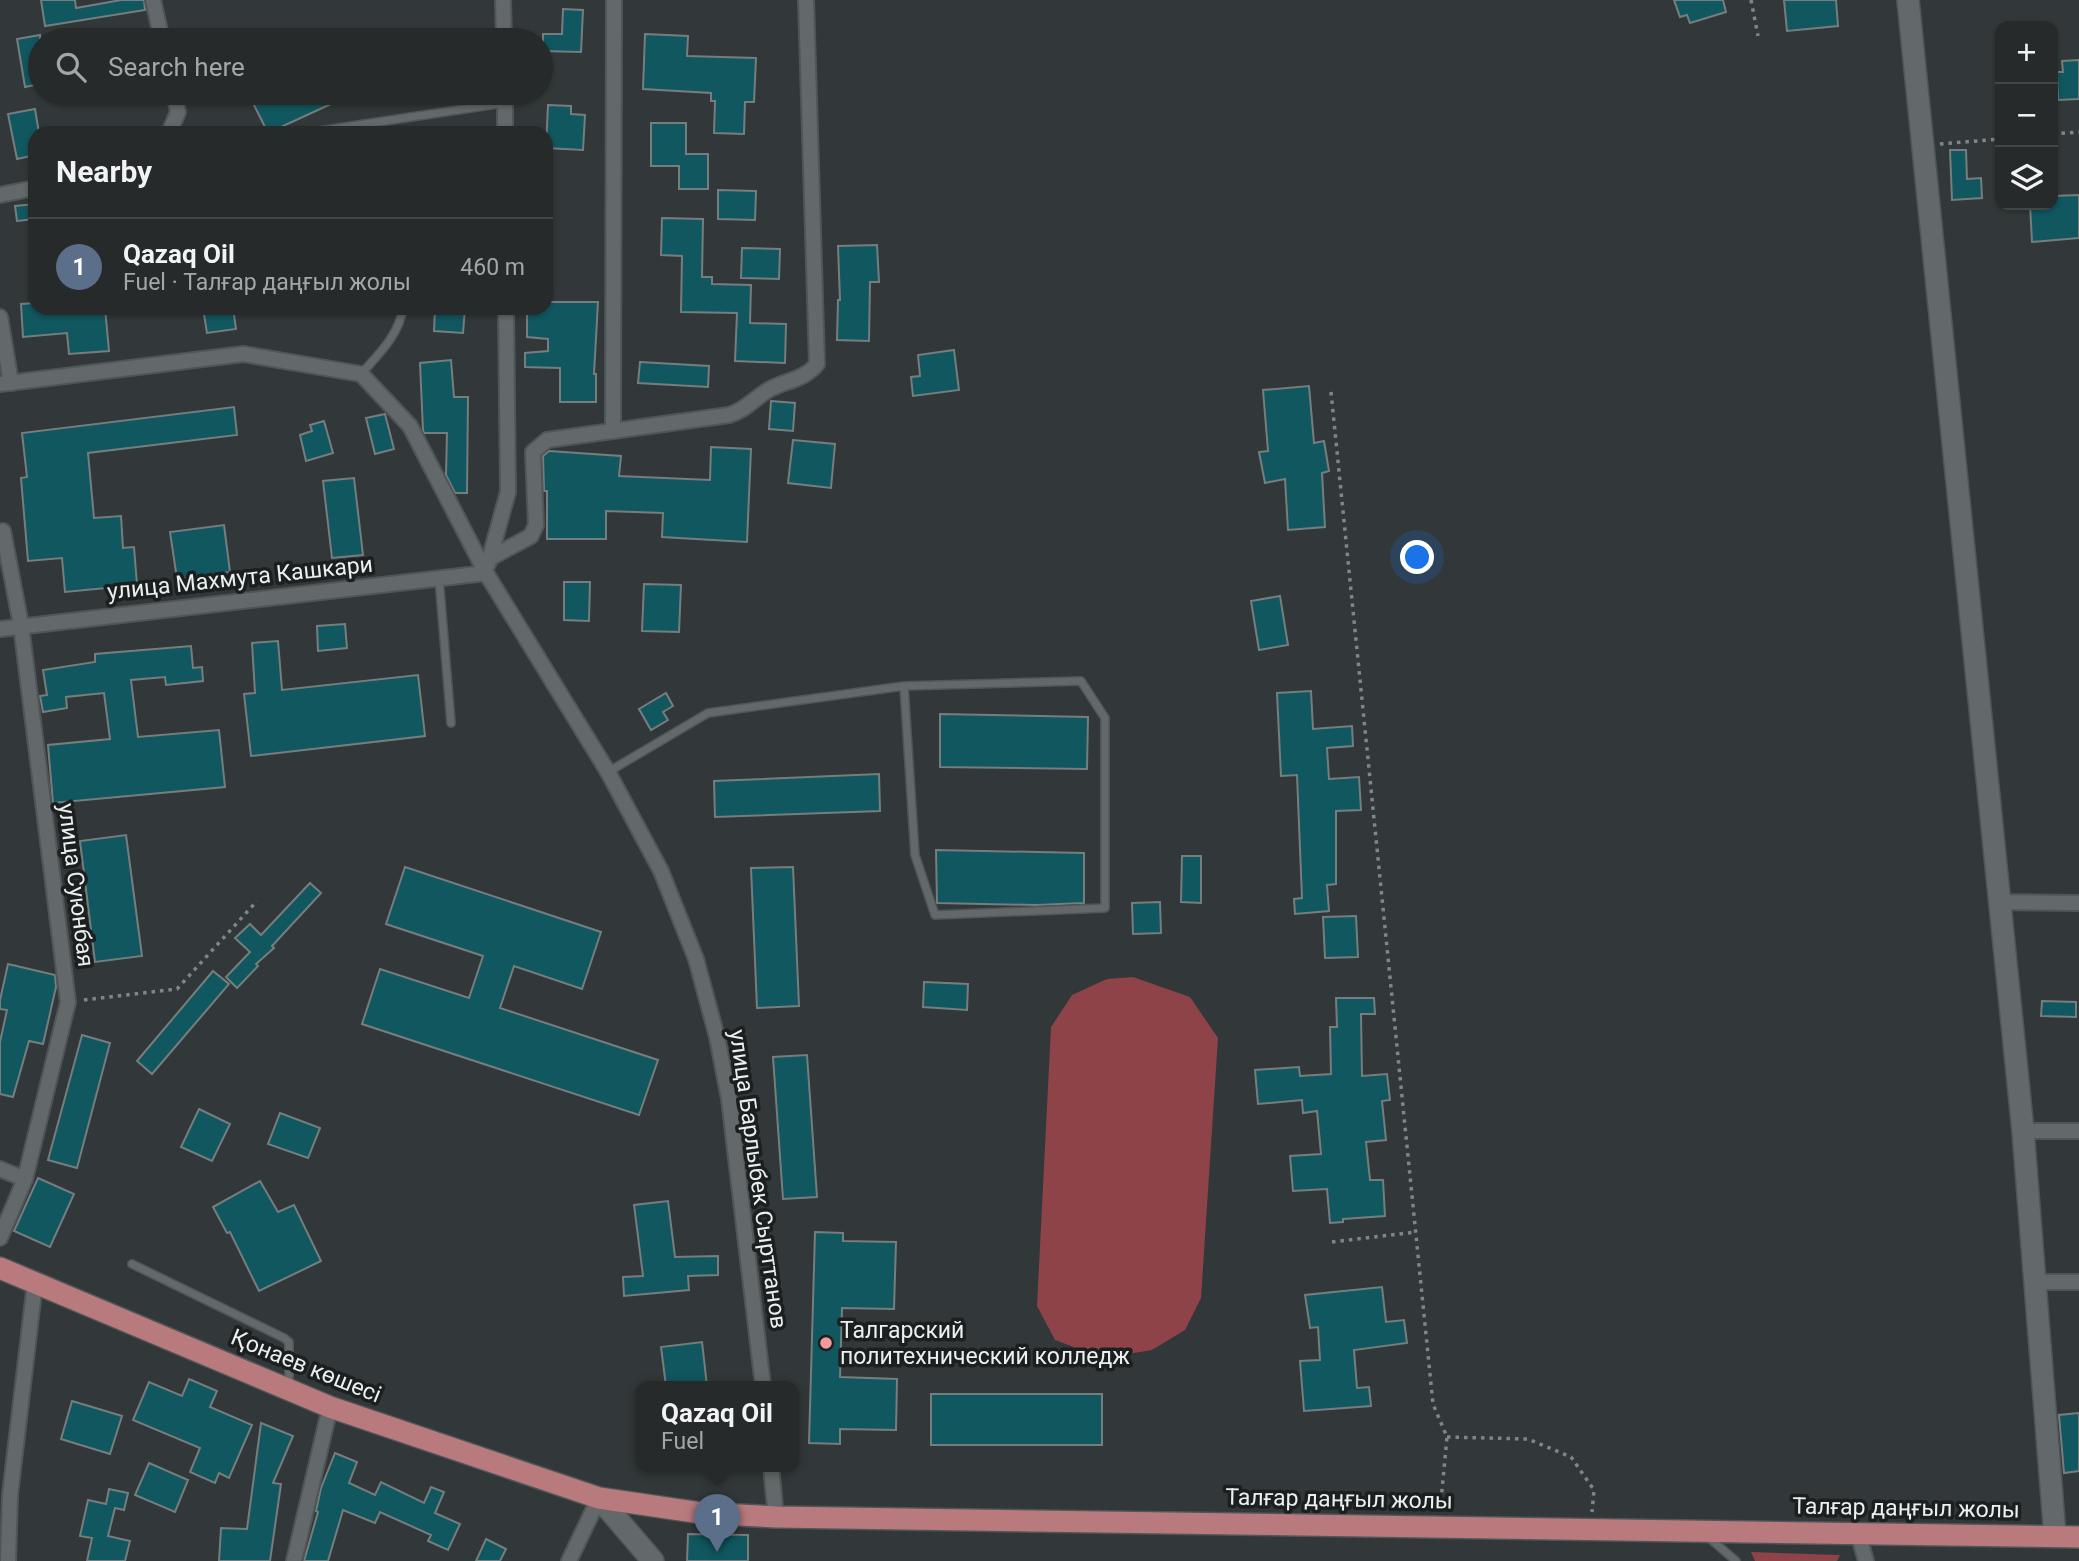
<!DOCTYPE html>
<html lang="en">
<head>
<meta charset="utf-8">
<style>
	:root { --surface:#262a2b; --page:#323637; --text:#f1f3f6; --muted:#a4a7a9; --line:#424647; --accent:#bca0f2 }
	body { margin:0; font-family:Roboto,sans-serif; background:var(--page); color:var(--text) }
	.controls { position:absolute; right:21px; top:21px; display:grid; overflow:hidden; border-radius:14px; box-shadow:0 2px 5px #0004 }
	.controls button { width:63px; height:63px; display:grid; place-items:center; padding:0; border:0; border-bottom:2px solid var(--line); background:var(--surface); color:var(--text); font:35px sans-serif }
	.you { position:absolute; left:1418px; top:558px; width:24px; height:24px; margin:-18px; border:5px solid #fff; border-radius:50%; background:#1a73e8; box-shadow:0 0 0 10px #1a73e833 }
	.badge { display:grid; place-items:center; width:46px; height:46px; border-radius:50%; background:var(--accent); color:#fff; font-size:23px; font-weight:700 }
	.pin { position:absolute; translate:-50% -58px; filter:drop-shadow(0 2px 4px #0008) }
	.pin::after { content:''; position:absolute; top:37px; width:24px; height:21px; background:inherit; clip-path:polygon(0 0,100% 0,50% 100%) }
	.popup { position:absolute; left:635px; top:1381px; width:164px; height:91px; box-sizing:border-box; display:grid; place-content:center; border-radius:14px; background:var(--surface); filter:drop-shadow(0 2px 5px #0005); font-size:23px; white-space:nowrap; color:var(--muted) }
	.popup b { font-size:26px; color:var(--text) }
	.popup::after { content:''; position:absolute; left:50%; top:100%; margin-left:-14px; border:14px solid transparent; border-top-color:var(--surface) }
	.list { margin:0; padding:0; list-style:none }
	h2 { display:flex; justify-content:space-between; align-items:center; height:91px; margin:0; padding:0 28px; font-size:30px }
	h2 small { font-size:23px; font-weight:400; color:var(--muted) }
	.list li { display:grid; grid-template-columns:46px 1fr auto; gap:21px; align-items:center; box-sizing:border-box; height:98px; padding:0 28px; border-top:2px solid var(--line) }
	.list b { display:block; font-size:26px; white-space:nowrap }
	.list p { margin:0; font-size:23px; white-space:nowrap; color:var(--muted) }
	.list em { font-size:23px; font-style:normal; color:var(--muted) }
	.icon { flex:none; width:38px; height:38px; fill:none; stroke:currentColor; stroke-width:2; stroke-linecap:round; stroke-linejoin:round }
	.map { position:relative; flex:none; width:2079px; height:1561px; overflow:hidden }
	.search { position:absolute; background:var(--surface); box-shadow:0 2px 5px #0004; left:28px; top:28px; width:525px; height:77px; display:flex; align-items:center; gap:18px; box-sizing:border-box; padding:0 24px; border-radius:38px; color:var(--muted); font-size:26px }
	.panel { position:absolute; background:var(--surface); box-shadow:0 2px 5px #0004; left:28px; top:126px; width:525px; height:189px; border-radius:21px }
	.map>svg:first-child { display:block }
</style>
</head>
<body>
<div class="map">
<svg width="2079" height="1561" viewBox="0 0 2079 1561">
	<rect width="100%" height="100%" fill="#323839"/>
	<g fill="#8d4348">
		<polygon points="1133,977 1190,997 1218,1038 1201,1298 1185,1330 1152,1350 1103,1358 1055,1340 1037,1306 1051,1027 1072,995 1107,979"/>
		<polygon points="1751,1552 1840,1555 1837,1561 1755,1561"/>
	</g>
	<g fill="#11575f" stroke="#767d7e" stroke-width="2">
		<polygon points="41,0 75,0 76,8 121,0 144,0 145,10 45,26"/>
		<polygon points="1674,0 1723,0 1726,12 1690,23 1687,15 1680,17"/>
		<polygon points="1784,0 1836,0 1838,26 1787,31"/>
		<polygon points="563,9 583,10 581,52 543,51 543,34 562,34"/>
		<polygon points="645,34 688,36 687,56 756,58 754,102 745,102 744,134 714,133 715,101 711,101 711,93 643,89"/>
		<polygon points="40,35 40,84 25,87 17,39"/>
		<polygon points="2079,60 2079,99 2058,100 2057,72 2063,72 2062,61"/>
		<polygon points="248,93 355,93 268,133"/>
		<polygon points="548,105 571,106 571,114 585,115 583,150 546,148"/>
		<polygon points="35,109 39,133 35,133 35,155 17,159 8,114"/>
		<polygon points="651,123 686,123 686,154 708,154 708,189 679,189 679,166 651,166"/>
		<polygon points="1950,150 1966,150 1967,179 1981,178 1982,198 1952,200"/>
		<polygon points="718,190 756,191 755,220 718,219"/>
		<polygon points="2079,195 2079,238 2032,242 2030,205 2053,205 2053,196"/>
		<polygon points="35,204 35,219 17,221 15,206"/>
		<polygon points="662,218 703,219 702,277 712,277 712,284 751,285 750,323 786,324 785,363 735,361 737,313 681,312 682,256 661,255"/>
		<polygon points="877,245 879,282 870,282 869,341 837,340 838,300 840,300 838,246"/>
		<polygon points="742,248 780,249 779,279 741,278"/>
		<polygon points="546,302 598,302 594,374 596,374 596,402 560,402 560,368 525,367 525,353 548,351 548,339 527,337 527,308 546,308"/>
		<polygon points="35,303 35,308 105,308 109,351 69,354 67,333 23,337 21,304"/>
		<polygon points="203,308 233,308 236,329 207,333"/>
		<polygon points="435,308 465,308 463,333 434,331"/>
		<polygon points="954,350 959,390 913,396 911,377 920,376 918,355"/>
		<polygon points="451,360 454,397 468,397 467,493 455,493 446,475 447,433 424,433 423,430 420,363"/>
		<polygon points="640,362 709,366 708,387 638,383"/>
		<polygon points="1309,386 1314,443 1324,441 1329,471 1322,473 1325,527 1288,530 1285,479 1265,483 1259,452 1268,451 1263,390"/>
		<polygon points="771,401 795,403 793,431 769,429"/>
		<polygon points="234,407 237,435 88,453 94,518 121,516 123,548 134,547 137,585 65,592 62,558 28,561 21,478 27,477 22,433"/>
		<polygon points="385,414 394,449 375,454 366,418"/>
		<polygon points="324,421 333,453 306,461 300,435 312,431 310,425"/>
		<polygon points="793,440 835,444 831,488 788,483"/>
		<polygon points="711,447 751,449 747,542 662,537 663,513 606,511 606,539 547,539 547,491 544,491 543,456 549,451 621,456 619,476 710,480"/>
		<polygon points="354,478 363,555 332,558 323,481"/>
		<polygon points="224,525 230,572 177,579 170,532"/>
		<polygon points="564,582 590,582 589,621 564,620"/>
		<polygon points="644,584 681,585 679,632 642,631"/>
		<polygon points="1280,596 1288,645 1259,650 1251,601"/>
		<polygon points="345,624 347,648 318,651 317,626"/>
		<polygon points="278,641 282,690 418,675 425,736 251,756 244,694 255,693 252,643"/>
		<polygon points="191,646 193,668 202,667 203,681 166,685 165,677 131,680 138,737 219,730 225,787 53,803 48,745 110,739 104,693 66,697 67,708 43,712 40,696 47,695 43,670 95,662 95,654"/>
		<polygon points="1311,691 1313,729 1352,726 1353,746 1327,748 1329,779 1359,777 1361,810 1336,811 1336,884 1327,885 1329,911 1295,914 1294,899 1302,898 1297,775 1281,776 1277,693"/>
		<polygon points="666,693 673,706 663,712 668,720 651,730 639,709"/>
		<polygon points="940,714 1088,717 1087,769 940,767"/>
		<polygon points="879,774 880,811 715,817 714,781"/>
		<polygon points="126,835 142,956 95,962 80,841"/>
		<polygon points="936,850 1084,853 1084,903 1036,905 937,903"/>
		<polygon points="1182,856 1201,856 1201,903 1181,902"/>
		<polygon points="405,867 601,932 582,989 514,966 500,1008 658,1060 639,1115 362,1024 380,969 469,998 483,956 386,924"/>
		<polygon points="793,867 799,1006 757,1008 751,868"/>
		<polygon points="310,883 321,893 272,946 274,948 256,964 258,966 237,988 226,977 250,952 235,938 250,924 261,935"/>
		<polygon points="1160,902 1161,933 1133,934 1132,903"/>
		<polygon points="1356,916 1358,957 1325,958 1323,917"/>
		<polygon points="8,964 55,975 56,987 43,1044 29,1041 13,1097 0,1094 0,1042 7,1010 0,1009 0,1000"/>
		<polygon points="213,971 229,984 152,1074 137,1061"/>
		<polygon points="924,982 968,984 967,1010 923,1007"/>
		<polygon points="1336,998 1374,998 1375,1014 1361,1014 1362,1076 1387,1074 1390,1100 1382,1101 1386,1140 1366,1142 1370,1180 1383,1180 1385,1216 1343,1219 1343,1222 1330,1223 1327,1189 1293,1191 1290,1156 1321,1154 1317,1111 1303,1113 1302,1100 1258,1104 1255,1070 1299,1067 1300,1076 1331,1074 1330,1027 1337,1027"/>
		<polygon points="2042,1001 2076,1002 2076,1017 2041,1016"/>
		<polygon points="82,1035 110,1043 77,1168 48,1160"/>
		<polygon points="807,1055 817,1197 783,1199 773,1057"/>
		<polygon points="199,1109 230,1124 212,1161 181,1147"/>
		<polygon points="280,1113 320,1128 308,1158 268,1144"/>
		<polygon points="38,1178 74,1194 50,1247 14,1231"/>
		<polygon points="260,1181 278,1212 294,1205 321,1261 259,1291 230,1232 227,1233 213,1207"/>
		<polygon points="668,1201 675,1257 718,1256 718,1275 688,1276 689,1290 624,1296 623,1277 643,1276 634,1205"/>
		<polygon points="815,1232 843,1233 843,1241 896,1242 894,1309 842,1308 840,1377 897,1379 896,1430 840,1429 840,1444 809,1443"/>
		<polygon points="1382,1287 1386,1322 1404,1320 1407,1343 1354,1350 1357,1388 1369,1387 1371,1406 1304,1411 1300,1361 1320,1360 1318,1327 1310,1328 1305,1295"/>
		<polygon points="702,1342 707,1386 666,1386 661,1347"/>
		<polygon points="189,1379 217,1391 210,1407 252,1425 229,1478 219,1473 215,1483 190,1472 200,1448 133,1420 149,1382 182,1396"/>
		<rect x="931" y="1394" width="171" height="51"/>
		<polygon points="72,1401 122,1416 110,1454 61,1439"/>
		<polygon points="2079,1413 2079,1471 2064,1473 2059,1415"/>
		<polygon points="261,1423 293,1436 273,1483 281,1484 270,1561 219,1561 221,1528 247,1529"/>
		<polygon points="335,1453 357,1462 349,1483 375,1495 381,1482 424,1503 431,1487 444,1492 435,1513 460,1524 448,1550 428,1541 431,1535 380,1512 375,1523 343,1510 328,1561 304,1561 318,1512 316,1511 321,1488"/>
		<polygon points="149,1463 188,1480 175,1512 135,1495"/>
		<polygon points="109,1489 128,1493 124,1510 115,1508 108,1536 130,1541 125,1561 87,1561 92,1538 80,1536 88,1500 106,1504"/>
		<polygon points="688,1534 748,1535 748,1561 687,1561"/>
		<polygon points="486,1539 506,1549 500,1561 476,1561"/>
	</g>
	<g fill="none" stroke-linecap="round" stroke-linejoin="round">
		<g stroke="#505657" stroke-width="10">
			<g id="lane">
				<polyline points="305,133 504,103"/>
				<path d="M361,374C379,354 399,335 403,308"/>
				<polyline points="439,578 451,723"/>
				<polyline points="608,772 708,713 904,686 1081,681 1105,718 1105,908 935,915 915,855 904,686"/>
				<polyline points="132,1264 284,1338 289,1342 289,1385"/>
				<polyline points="1707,1536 1736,1561"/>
			</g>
		</g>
		<g stroke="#505657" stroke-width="18">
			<g id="street">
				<polyline points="153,0 162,40"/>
				<polyline points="503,0 504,40"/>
				<polyline points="505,93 505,133"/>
				<polyline points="169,133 178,112 174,93"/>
				<polyline points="0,195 35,188"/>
				<polyline points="0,317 11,383"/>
				<polyline points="0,384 243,354 361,374 410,426 486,573 608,772 661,871 696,959 717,1037 729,1099 763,1386"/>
				<polyline points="613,431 614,0"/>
				<path d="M490,558L531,536L536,525L533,452L547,440L729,415C747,410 756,396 772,388C789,380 805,379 817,364L806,0"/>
				<polyline points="488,564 508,492 506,308"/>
				<polyline points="0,629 486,573"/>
				<polyline points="1999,902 2079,903"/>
				<polyline points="2023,1131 2079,1131"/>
				<polyline points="0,1169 25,1179"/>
				<polyline points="0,1238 25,1179 68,1002 21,625 3,531"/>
				<polyline points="2036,1282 2079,1282"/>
				<polyline points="771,1466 776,1517"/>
				<polyline points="1858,1533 1866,1561"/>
				<polyline points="8,1561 10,1495 35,1283"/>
				<polyline points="294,1561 330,1407"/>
				<polyline points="569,1561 599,1498"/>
			</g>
		</g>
		<g stroke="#505657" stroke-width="24">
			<g id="secondary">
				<polyline points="1908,0 2023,1131 2055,1536"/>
				<polyline points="599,1498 653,1561"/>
			</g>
		</g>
		<g stroke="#505657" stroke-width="24">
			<polyline id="primary" points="0,1268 330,1407 599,1498 701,1513 776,1517 2079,1537"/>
		</g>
		<g stroke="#808586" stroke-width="3.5" stroke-dasharray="3.5 5" stroke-linecap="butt">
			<polyline points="1751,0 1758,36"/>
			<polyline points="2053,134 2079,132"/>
			<polyline points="1940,144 2000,139"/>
			<polyline points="1331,392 1433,1404 1447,1437 1440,1511"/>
			<polyline points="84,1000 177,989 257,901"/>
			<polyline points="1332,1242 1416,1232"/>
			<polyline points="1447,1437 1528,1439 1571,1457 1594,1490 1592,1512"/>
		</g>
		<use href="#lane" stroke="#63696a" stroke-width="7"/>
		<use href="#street" stroke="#63696a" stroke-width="14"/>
		<use href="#secondary" stroke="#63696a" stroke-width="21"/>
		<use href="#primary" stroke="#b97a7e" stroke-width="21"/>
	</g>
	<circle fill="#f59b9e" stroke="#1c1f1f" stroke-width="2.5" cx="826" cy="1343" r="7"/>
	<g text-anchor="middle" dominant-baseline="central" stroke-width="7" stroke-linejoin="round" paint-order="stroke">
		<g font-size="23" fill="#ebefef" stroke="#1c1f1f">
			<text transform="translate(240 578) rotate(-6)">улица Махмута Кашкари</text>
			<text transform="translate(76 885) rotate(83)">улица Суюнбая</text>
			<text transform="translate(758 1179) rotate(82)">улица Барлыбек Сырттанов</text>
			<text transform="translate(306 1366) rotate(22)">Қонаев көшесі</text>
			<text transform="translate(1339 1499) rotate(1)">Талғар даңғыл жолы</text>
			<text transform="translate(1906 1508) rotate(1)">Талғар даңғыл жолы</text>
		</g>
		<g font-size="23" fill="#ebefef" stroke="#1c1f1f" text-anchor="start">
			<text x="840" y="1330">Талгарский<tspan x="840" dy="26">политехнический колледж</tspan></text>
		</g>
	</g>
</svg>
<div class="controls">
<button>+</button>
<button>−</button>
<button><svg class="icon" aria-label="layers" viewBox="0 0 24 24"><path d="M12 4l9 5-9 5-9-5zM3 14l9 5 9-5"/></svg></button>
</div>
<div class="you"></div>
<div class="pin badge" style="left:717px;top:1552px;background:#5c6f8a">1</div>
<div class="popup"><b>Qazaq Oil</b>Fuel</div>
<div class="search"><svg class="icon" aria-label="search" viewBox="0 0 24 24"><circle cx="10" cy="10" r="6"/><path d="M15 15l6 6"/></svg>Search here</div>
<section class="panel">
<h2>Nearby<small></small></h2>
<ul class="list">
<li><span class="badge" style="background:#5c6f8a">1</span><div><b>Qazaq Oil</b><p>Fuel · Талғар даңғыл жолы</p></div><em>460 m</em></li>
</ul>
</section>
</div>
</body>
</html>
